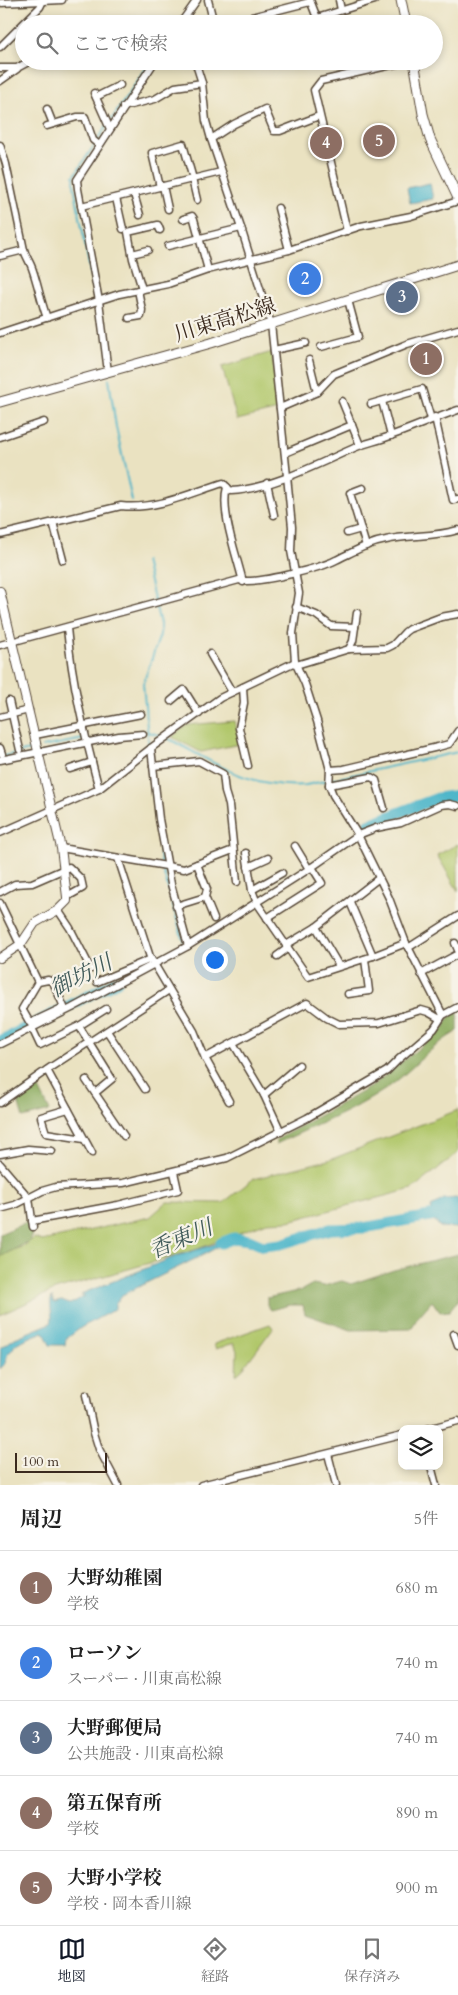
<!DOCTYPE html>
<html lang="ja">
<head>
<meta charset="utf-8">
<style>
	:root { --surface:#fff; --page:#f6f6f6; --text:#222; --muted:#767676; --line:#e0e0e0; --accent:#111827 }
	body { margin:0; font-family:Cardo,"Noto Serif JP",serif; background:var(--page); color:var(--text) }
	.controls { position:absolute; right:15px; bottom:15px; display:grid; overflow:hidden; border-radius:10px; box-shadow:0 2px 8px #0003 }
	.controls button { width:45px; height:45px; display:grid; place-items:center; padding:0; border:0; border-bottom:1px solid var(--line); background:var(--surface); color:var(--text); font:25px sans-serif }
	.scale { position:absolute; left:15px; bottom:12px; width:92px; box-sizing:border-box; padding-left:5px; border:2px solid #3b2a1e; border-top:0; font-size:14px; line-height:18px; white-space:nowrap; color:#3b2a1e; -webkit-text-stroke:4px #f7f3e8; paint-order:stroke }
	.you { position:absolute; left:214px; top:959px; width:18px; height:18px; margin:-12px; border:4px solid #fff; border-radius:50%; background:#1a73e8; box-shadow:0 0 0 8px #1a73e833 }
	.badge { display:grid; place-items:center; width:32px; height:32px; border-radius:50%; background:var(--accent); color:#fff; font-size:16px; font-weight:700 }
	.pin { position:absolute; translate:-50% -50%; border:2px solid #fff; box-shadow:0 1px 5px #0006 }
	.list { margin:0; padding:0; list-style:none }
	h2 { display:flex; justify-content:space-between; align-items:center; height:65px; margin:0; padding:0 20px; font-size:21px }
	h2 small { font-size:16px; font-weight:400; color:var(--muted) }
	.list li { display:grid; grid-template-columns:32px 1fr auto; gap:15px; align-items:center; box-sizing:border-box; height:75px; padding:0 20px; border-top:1px solid var(--line) }
	.list b { display:block; font-size:19px; white-space:nowrap }
	.list p { margin:0; font-size:16px; white-space:nowrap; color:var(--muted) }
	.list em { font-size:16px; font-style:normal; color:var(--muted) }
	.icon { flex:none; width:28px; height:28px; fill:none; stroke:currentColor; stroke-width:2; stroke-linecap:round; stroke-linejoin:round }
	.map { position:relative; flex:none; width:458px; height:1485px; overflow:hidden }
	.search { position:absolute; background:var(--surface); box-shadow:0 2px 8px #0003; left:15px; right:15px; top:15px; height:55px; display:flex; align-items:center; gap:12px; box-sizing:border-box; padding:0 18px; border-radius:28px; color:var(--muted); font-size:19px }
	.sheet { height:440px; background:var(--surface) }
	nav { display:flex; justify-content:space-around; align-items:center; box-sizing:border-box; height:70px; border-top:1px solid var(--line); background:var(--surface); font-size:14px; color:var(--muted) }
	nav a { display:grid; justify-items:center; gap:2px }
	nav .on { color:var(--accent) }
	.map>svg:first-child { display:block }
</style>
</head>
<body>
<div class="map">
<svg width="458" height="1485" viewBox="0 0 458 1485">
	<rect width="100%" height="100%" fill="#f7f3e8"/>
	<filter id="ink" filterUnits="userSpaceOnUse"><feTurbulence type="fractalNoise" baseFrequency=".02" numOctaves="2"/><feDisplacementMap in="SourceGraphic" scale="10" xChannelSelector="R" yChannelSelector="G"/><feConvolveMatrix kernelMatrix="1 2 1 2 8 2 1 2 1" color-interpolation-filters="sRGB"/></filter>
	<filter id="wash" filterUnits="userSpaceOnUse"><feTurbulence type="fractalNoise" baseFrequency=".0096" numOctaves="4" result="noise"/><feDisplacementMap in="SourceGraphic" scale="20" xChannelSelector="R" yChannelSelector="G"/><feGaussianBlur stdDeviation="1.12" result="paint"/><feColorMatrix in="noise" values="0 0 0 0 0 0 0 0 0 0 0 0 0 0 0 0 0 1.4 0 .05"/><feComposite in="paint" operator="in"/></filter>
	<g filter="url(#wash)">
		<rect width="100%" height="100%" fill="#eae2c1"/>
		<g fill="#b1c76b" stroke="#767844">
			<polygon points="272,352 278,410 237,420 222,367"/>
			<polygon points="235,721 240,744 201,752 172,737 187,725"/>
			<polygon points="458,844 458,891 437,855"/>
			<polygon points="458,1110 458,1153 412,1189 289,1221 267,1222 195,1250 55,1290 0,1315 0,1255 24,1246 34,1238 42,1241 150,1217 167,1202 223,1203 253,1179 332,1159"/>
			<polygon points="270,1324 273,1328 241,1371 236,1375 237,1351 234,1343 216,1349 214,1344"/>
		</g>
		<g fill="#8cac5f" stroke="#646b3e">
			<path d="M458,1012V1031C430,1046 412,1071 386,1089C352,1112 313,1126 276,1144V1140L372,1086L444,1028L449,1017Z"/>
			<polygon points="36,1083 50,1111 23,1118 16,1095"/>
			<polygon points="29,1221 32,1235 30,1241 0,1257 0,1234"/>
			<polygon points="458,1254 458,1300 449,1311 440,1312 432,1301 418,1317 411,1329 351,1330 305,1314 303,1305 290,1305 271,1310 267,1305 267,1298 302,1290 313,1284 324,1286 342,1281 351,1284 394,1270"/>
		</g>
		<g fill="#4bb5c9" stroke="#437074">
			<polygon points="430,183 433,199 410,203 407,188"/>
			<polygon points="456,1198 458,1199 458,1228 440,1227 434,1220 431,1207 444,1199"/>
			<path d="M234,1238L205,1254L122,1295L115,1305V1309L82,1327L66,1339L65,1345H50L44,1332C40,1333 18,1342 16,1344C12,1348 14,1350 8,1353L5,1364L0,1369L1,1348L15,1338L51,1323C54,1313 48,1308 52,1297L54,1303L61,1301L70,1304L85,1296L81,1294L177,1256Z"/>
		</g>
		<g fill="none" stroke-linecap="round" stroke-linejoin="round">
			<g stroke="#4bb5c9" stroke-width="2">
				<polyline points="109,123 151,61"/>
				<polyline points="95,297 74,185 74,176 106,127"/>
				<polyline points="109,379 116,427 132,501"/>
				<polyline points="145,561 160,624 160,635 143,684 149,748"/>
				<polyline points="148,732 163,736"/>
				<path d="M167,738C216,763 248,789 306,785L458,752"/>
				<polyline points="42,747 84,739"/>
				<polyline points="0,757 34,749"/>
				<polyline points="152,781 161,863"/>
				<polyline points="162,867 183,941"/>
			</g>
			<g stroke="#4bb5c9" stroke-width="11">
				<polyline points="369,824 438,798 458,795"/>
				<polyline points="0,1041 117,981"/>
				<polyline points="221,1243 234,1238 249,1240 263,1246 281,1244 330,1229 363,1228 458,1211"/>
			</g>
		</g>
	</g>
	<g filter="url(#ink)">
		<g fill="none" stroke-linecap="round" stroke-linejoin="round">
			<g stroke="#554636" stroke-width="9">
				<g id="minor">
					<polyline points="208,0 214,24"/>
					<polyline points="339,0 341,10"/>
					<polyline points="0,3 62,0"/>
					<polyline points="317,18 375,0"/>
					<polyline points="180,24 197,0"/>
					<polyline points="224,24 310,2"/>
					<polyline points="308,24 317,18 310,0"/>
					<polyline points="0,47 40,7 43,1"/>
					<polyline points="195,61 202,83 206,121 211,139 241,228 271,324 287,476 292,527 291,551 299,593 293,633 295,662 305,684 317,721 330,770 329,785 333,795 358,835 389,898 406,943 443,1015"/>
					<polyline points="0,68 17,68 30,61"/>
					<polyline points="0,81 17,69"/>
					<polyline points="94,93 110,129"/>
					<polyline points="96,97 120,85"/>
					<polyline points="123,107 155,99 175,87 202,83"/>
					<polyline points="47,109 53,124"/>
					<polyline points="47,126 77,117 85,117 93,140 99,145"/>
					<polyline points="211,139 234,124 265,109 274,131 280,131 319,116"/>
					<path d="M0,145L6,164L24,250C26,257 30,262 32,268C38,285 41,302 47,318"/>
					<polyline points="192,179 197,200"/>
					<polyline points="163,186 168,209"/>
					<polyline points="160,187 152,153 183,144 193,179"/>
					<polyline points="134,194 140,215"/>
					<polyline points="116,198 123,229"/>
					<polyline points="81,206 221,172"/>
					<polyline points="278,208 289,250"/>
					<polyline points="183,219 192,216 194,219 208,270"/>
					<polyline points="347,231 314,90 321,81 409,61"/>
					<polyline points="168,246 241,228"/>
					<polyline points="132,254 148,250"/>
					<polyline points="0,256 24,250"/>
					<polyline points="142,289 133,259 128,232 158,225 160,230"/>
					<polyline points="129,318 141,316 142,310 138,290"/>
					<polyline points="0,333 119,294 168,284 208,270 289,250 361,226 411,216 458,201"/>
					<polyline points="321,347 358,337 348,300"/>
					<polyline points="274,350 306,343"/>
					<polyline points="309,360 317,392"/>
					<polyline points="108,372 99,301 78,189 77,180 155,61"/>
					<polyline points="342,401 360,445"/>
					<polyline points="382,401 391,436"/>
					<polyline points="371,404 422,389 431,419"/>
					<polyline points="280,408 317,392 334,374 407,344 458,329"/>
					<polyline points="435,417 453,500 458,499"/>
					<polyline points="0,437 44,422"/>
					<polyline points="285,453 352,425"/>
					<polyline points="267,483 274,515"/>
					<path d="M227,487C220,512 237,556 243,582"/>
					<polyline points="363,488 350,493 366,546"/>
					<polyline points="53,522 63,560"/>
					<polyline points="347,533 361,529"/>
					<path d="M0,535L121,506C156,510 191,493 223,483L231,491C270,489 318,464 354,448C365,443 378,441 390,436C413,428 435,418 458,410"/>
					<polyline points="296,607 316,615 331,626 355,627"/>
					<path d="M67,628C72,684 85,736 99,789"/>
					<path d="M0,645L239,580C254,585 321,568 336,560C353,552 368,543 386,540C409,535 435,537 458,530"/>
					<polyline points="349,649 353,641 357,613"/>
					<polyline points="210,654 232,692"/>
					<polyline points="296,665 349,649 387,648 393,645 405,632 409,629 441,617 458,614"/>
					<polyline points="243,687 244,703 239,728 248,766"/>
					<polyline points="9,701 20,750"/>
					<polyline points="171,701 184,690 199,714"/>
					<polyline points="0,717 29,710"/>
					<polyline points="35,735 141,714"/>
					<polyline points="0,748 2,754"/>
					<polyline points="151,748 159,819 171,884 188,946"/>
					<polyline points="0,760 119,736 143,734"/>
					<polyline points="153,766 199,761 223,774 225,792 229,805 237,882"/>
					<polyline points="70,769 92,762"/>
					<polyline points="330,770 344,769 438,747 449,744 458,731"/>
					<polyline points="329,785 371,777 376,780 384,808"/>
					<polyline points="0,833 99,789 151,748 220,698 295,662"/>
					<polyline points="295,846 309,869"/>
					<polyline points="61,848 184,869 233,850"/>
					<polyline points="246,853 252,890 257,903 308,977 373,956 406,943"/>
					<polyline points="118,858 150,957 194,1031 205,1058 307,1003 327,1018 339,1024 379,1023 421,1010 428,1012 440,1019"/>
					<polyline points="197,864 207,889 205,897 214,919"/>
					<polyline points="248,867 268,858"/>
					<polyline points="252,890 282,873"/>
					<polyline points="0,892 15,884 32,883 69,867 81,879 83,888 67,897"/>
					<polyline points="350,902 373,956"/>
					<polyline points="0,903 38,982"/>
					<polyline points="176,906 205,897"/>
					<polyline points="58,910 70,928 91,969"/>
					<polyline points="267,918 322,883 312,867"/>
					<polyline points="316,927 339,966"/>
					<polyline points="455,943 458,950"/>
					<polyline points="286,945 316,927 379,878"/>
					<polyline points="408,948 458,916"/>
					<polyline points="277,956 288,948"/>
					<polyline points="421,974 458,954"/>
					<polygon points="48,980 53,982 64,1007 30,1023 22,1009 38,982"/>
					<polyline points="97,982 151,959"/>
					<polyline points="348,994 369,991 365,959"/>
					<polyline points="79,1026 112,1079 95,1093"/>
					<polyline points="32,1028 40,1045 79,1026 106,1009"/>
					<polyline points="107,1031 145,1089"/>
					<polyline points="233,1043 264,1095 281,1132"/>
					<polyline points="0,1044 72,1008 188,946 312,867 358,835 376,828 401,823 441,805 450,804 458,806"/>
					<polyline points="205,1058 229,1101"/>
					<polyline points="47,1070 92,1153"/>
					<polyline points="86,1080 124,1136"/>
					<polyline points="264,1095 299,1065"/>
					<polyline points="0,1103 51,1067 169,990"/>
					<polyline points="68,1109 41,1117 46,1133 84,1139"/>
					<polyline points="0,1154 28,1149 52,1151"/>
					<polyline points="0,1164 29,1198 33,1227"/>
					<polyline points="0,1209 15,1205 42,1191 56,1187 123,1183 227,1158 307,1118 387,1071 399,1059 434,1029 443,1015 458,1007"/>
					<polyline points="32,1221 118,1205 178,1190 174,1172"/>
					<polyline points="454,1334 458,1345"/>
					<polyline points="86,1395 94,1433 99,1449 118,1485"/>
					<polyline points="427,1429 458,1421"/>
					<polyline points="328,1454 336,1485"/>
					<polyline points="431,1466 436,1485"/>
					<polyline points="201,1485 402,1435"/>
				</g>
			</g>
			<g stroke="#554636" stroke-width="10">
				<polyline id="tertiary" points="0,591 61,848 67,897 67,901 58,910 35,923 21,944 0,958"/>
			</g>
			<g stroke="#554636" stroke-width="11">
				<g id="secondary">
					<polyline points="401,0 406,24"/>
					<polyline points="414,61 423,114 430,139 458,198"/>
					<polyline points="0,402 211,343 458,265"/>
				</g>
			</g>
			<use href="#minor" stroke="#fff" stroke-width="6"/>
			<use href="#tertiary" stroke="#fff" stroke-width="8"/>
			<use href="#secondary" stroke="#fff" stroke-width="9"/>
		</g>
	</g>
	<g text-anchor="middle" dominant-baseline="central" stroke-width="4.5" stroke-linejoin="round" paint-order="stroke">
		<g font-size="21" fill="#3b2a1e" stroke="#f7f3e8">
			<text transform="translate(225 320) rotate(-17)">川東高松線</text>
		</g>
		<g font-size="22" font-style="italic" fill="#415b5a" stroke="#f7f3e8">
			<text transform="translate(81 976) rotate(-27)">御坊川</text>
			<text transform="translate(181 1239) rotate(-23)">香東川</text>
		</g>
	</g>
</svg>
<div class="controls">
<button><svg class="icon" aria-label="layers" viewBox="0 0 24 24"><path d="M12 4l9 5-9 5-9-5zM3 14l9 5 9-5"/></svg></button>
</div>
<div class="scale">100 m</div>
<div class="you"></div>
<div class="pin badge" style="left:426px;top:359px;background:#8d6e63">1</div>
<div class="pin badge" style="left:305px;top:279px;background:#3f7fe0">2</div>
<div class="pin badge" style="left:402px;top:297px;background:#5c6f8a">3</div>
<div class="pin badge" style="left:326px;top:143px;background:#8d6e63">4</div>
<div class="pin badge" style="left:379px;top:141px;background:#8d6e63">5</div>
<div class="search"><svg class="icon" aria-label="search" viewBox="0 0 24 24"><circle cx="10" cy="10" r="6"/><path d="M15 15l6 6"/></svg>ここで検索</div>
</div>
<section class="sheet">
<h2>周辺<small>5件</small></h2>
<ul class="list">
<li><span class="badge" style="background:#8d6e63">1</span><div><b>大野幼稚園</b><p>学校</p></div><em>680 m</em></li>
<li><span class="badge" style="background:#3f7fe0">2</span><div><b>ローソン</b><p>スーパー · 川東高松線</p></div><em>740 m</em></li>
<li><span class="badge" style="background:#5c6f8a">3</span><div><b>大野郵便局</b><p>公共施設 · 川東高松線</p></div><em>740 m</em></li>
<li><span class="badge" style="background:#8d6e63">4</span><div><b>第五保育所</b><p>学校</p></div><em>890 m</em></li>
<li><span class="badge" style="background:#8d6e63">5</span><div><b>大野小学校</b><p>学校 · 岡本香川線</p></div><em>900 m</em></li>
</ul>
</section>
<nav>
<a class="on"><svg class="icon" aria-label="map" viewBox="0 0 24 24"><path d="M3 6l6-2 6 2 6-2v14l-6 2-6-2-6 2zM9 4v14M15 6v14"/></svg>地図</a>
<a><svg class="icon" aria-label="directions" viewBox="0 0 24 24"><path d="M12 3l9 9-9 9-9-9zM9 14v-3h6M13 9l2 2-2 2"/></svg>経路</a>
<a><svg class="icon" aria-label="saved" viewBox="0 0 24 24"><path d="M7 4h10v16l-5-4-5 4z"/></svg>保存済み</a>
</nav>
</body>
</html>
